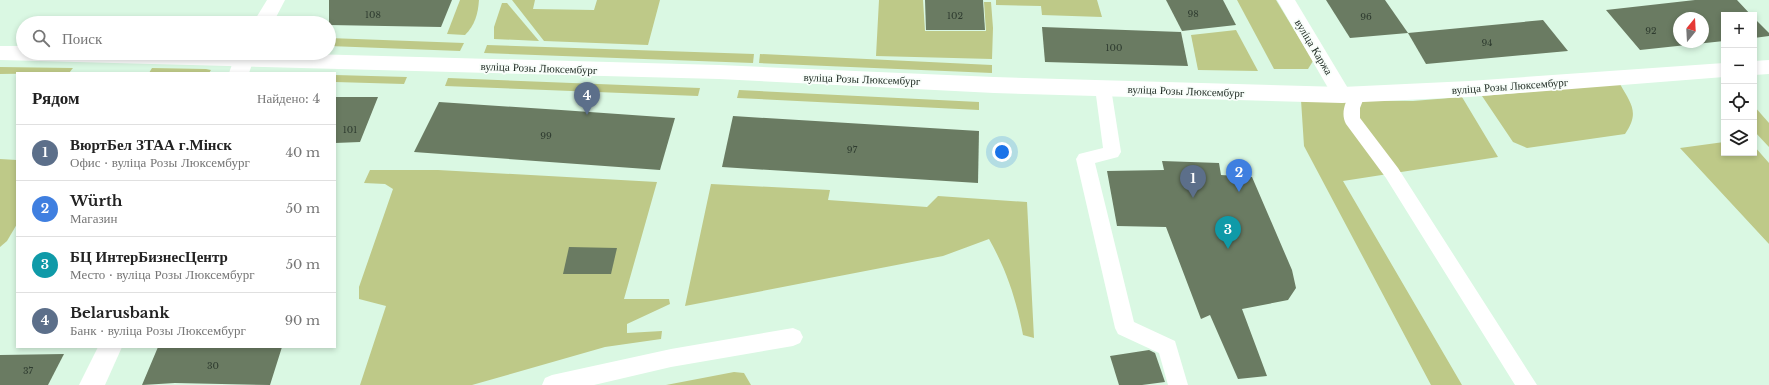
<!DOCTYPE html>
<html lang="ru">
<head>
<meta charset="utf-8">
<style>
	:root { --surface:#fff; --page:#f2f2f2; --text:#222; --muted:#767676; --line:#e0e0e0; --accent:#a96832 }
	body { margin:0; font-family:"Libre Baskerville",serif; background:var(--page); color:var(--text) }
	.controls { position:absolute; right:12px; top:12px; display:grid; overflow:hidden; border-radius:0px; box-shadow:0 2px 6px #0003 }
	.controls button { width:36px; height:36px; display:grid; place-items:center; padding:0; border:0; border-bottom:1px solid var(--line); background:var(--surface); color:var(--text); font:20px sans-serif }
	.compass { position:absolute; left:1673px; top:12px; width:36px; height:36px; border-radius:50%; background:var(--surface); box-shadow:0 2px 6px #0003; rotate:18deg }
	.you { position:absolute; left:1002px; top:152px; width:14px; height:14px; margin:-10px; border:3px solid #fff; border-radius:50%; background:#1a73e8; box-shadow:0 0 0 6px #1a73e833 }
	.badge { display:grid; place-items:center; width:26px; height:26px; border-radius:50%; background:var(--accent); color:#fff; font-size:13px; font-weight:700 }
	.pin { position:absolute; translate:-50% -33px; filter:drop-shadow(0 1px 2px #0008) }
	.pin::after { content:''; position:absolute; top:21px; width:14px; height:12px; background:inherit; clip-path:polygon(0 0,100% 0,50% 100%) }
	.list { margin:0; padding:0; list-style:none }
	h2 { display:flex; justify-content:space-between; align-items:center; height:52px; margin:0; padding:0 16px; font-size:17px }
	h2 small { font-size:13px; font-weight:400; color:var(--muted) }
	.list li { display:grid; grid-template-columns:26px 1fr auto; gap:12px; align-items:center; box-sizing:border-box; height:56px; padding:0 16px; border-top:1px solid var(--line) }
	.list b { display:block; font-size:15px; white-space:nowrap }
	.list p { margin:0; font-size:13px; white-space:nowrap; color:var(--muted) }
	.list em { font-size:13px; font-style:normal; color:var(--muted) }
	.icon { flex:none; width:22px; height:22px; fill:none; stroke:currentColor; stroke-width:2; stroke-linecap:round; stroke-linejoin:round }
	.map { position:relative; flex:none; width:1769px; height:385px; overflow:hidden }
	.search { position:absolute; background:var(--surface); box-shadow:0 2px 6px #0003; left:16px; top:16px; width:320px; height:44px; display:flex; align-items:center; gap:10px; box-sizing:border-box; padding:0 14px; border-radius:22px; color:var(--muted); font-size:15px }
	.panel { position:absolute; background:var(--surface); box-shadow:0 2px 6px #0003; left:16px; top:72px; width:320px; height:276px; border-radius:0px }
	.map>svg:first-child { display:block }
</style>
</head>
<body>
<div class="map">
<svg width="1769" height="385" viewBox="0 0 1769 385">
	<rect width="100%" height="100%" fill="#daf8e3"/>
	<g fill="#bec988">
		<path d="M460,0H479C478,14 475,25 465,35L447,34Z"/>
		<polygon points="512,0 535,0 533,9 594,10 597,0 660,0 648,45 544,41"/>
		<polygon points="879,0 923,0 925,31 986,31 984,2 991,2 993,28 992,59 876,56"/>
		<polygon points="996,0 1097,0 1102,17 1042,15 1041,6 996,5"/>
		<polygon points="1237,0 1276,0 1313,61 1308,69 1274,69"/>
		<polygon points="502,3 507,3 539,41 494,39 494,27"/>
		<polygon points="1236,30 1258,71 1198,70 1191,35"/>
		<polygon points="329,38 464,43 460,51 329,46"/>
		<polygon points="487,45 754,54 753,63 484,53"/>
		<polygon points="760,54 992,65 992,73 759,63"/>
		<polygon points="0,67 73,68 69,73 0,74"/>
		<polygon points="152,68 206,69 211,70 209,73 149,73"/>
		<polygon points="335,75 407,77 404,84 335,82"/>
		<polygon points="448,78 700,88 698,96 445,86"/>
		<path d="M1620,84C1631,104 1640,112 1625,134L1527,148L1513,142L1482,96Z"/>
		<polygon points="739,90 979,102 979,110 737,98"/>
		<polygon points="1462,97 1498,157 1343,181 1462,385 1431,385 1304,146 1301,100 1413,101"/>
		<polygon points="1754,106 1769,123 1769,147 1754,131"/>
		<polygon points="1724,142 1724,153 1754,153 1754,146 1769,163 1769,244 1680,148"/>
		<polygon points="0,159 17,160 17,224 7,241 0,247"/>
		<polygon points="370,170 438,170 657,182 624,299 669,299 670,304 627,324 627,333 662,331 661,339 605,347 472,385 360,385 386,306 359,299 359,287 393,189 385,184 364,183"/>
		<path d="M711,184L830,190L828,200L927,207L938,196L1027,202L1034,338L1023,335C1016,299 1007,271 989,239L943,256L685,306Z"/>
		<polygon points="734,372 744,373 751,385 666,385"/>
	</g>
	<g fill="#6a7b62" fill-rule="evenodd">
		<polygon points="329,0 452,0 441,27 329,25"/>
		<polygon points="925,0 983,0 985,30 926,30"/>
		<polygon points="1166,0 1223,0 1236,25 1182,31"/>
		<polygon points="1326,0 1385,0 1408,33 1350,38"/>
		<path d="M1695,0H1737L1751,15H1724V41L1640,50L1606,10ZM1679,18H1703V42H1679Z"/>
		<polygon points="1754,18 1769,33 1769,36 1754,38"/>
		<polygon points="1543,20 1568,51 1426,64 1408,33"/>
		<polygon points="1042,27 1181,32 1188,66 1045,62"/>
		<polygon points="335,97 378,97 360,142 335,143"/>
		<polygon points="439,102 561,110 675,118 660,170 414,152"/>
		<polygon points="733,116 979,131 978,183 722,167"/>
		<polygon points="1162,161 1219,163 1221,175 1252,177 1292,270 1296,288 1288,300 1242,309 1267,376 1238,379 1210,315 1201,319 1166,227 1117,226 1107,171 1164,170"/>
		<polygon points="569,247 617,248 611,274 563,274"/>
		<polygon points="158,347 282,347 270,385 175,383 142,385"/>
		<polygon points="1149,350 1155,353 1165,382 1142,385 1119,385 1110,356"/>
		<polygon points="64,354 48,385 0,385 0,355"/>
	</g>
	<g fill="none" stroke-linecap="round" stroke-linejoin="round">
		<g fill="#fff" fill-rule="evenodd">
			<polygon points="1103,82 1109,84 1111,88 1121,152 1118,157 1095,163 1134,322 1175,341 1188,385 1168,385 1159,353 1118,334 1115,328 1076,159 1079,154 1103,148 1095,88 1097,84"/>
			<path d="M1357,89L1363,91L1365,95L1360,108V118L1398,168L1537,385H1515L1386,178L1346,124C1340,113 1346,101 1351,91Z"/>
			<polygon points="793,328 800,331 803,337 800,343 793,346 671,367 594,385 542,385 545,378 552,375 671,349"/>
		</g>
		<g fill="#fff" fill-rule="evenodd">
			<polygon points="267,0 285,0 273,23 253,23"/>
			<polygon points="1277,0 1295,0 1352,95 1349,100 1342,103 1335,100"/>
			<polygon points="236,53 256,53 249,73 229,73"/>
			<polygon points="98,347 122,347 105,385 79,385"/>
		</g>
		<g fill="#fff" fill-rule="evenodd">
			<polygon points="0,46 23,46 23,53 273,53 719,65 994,77 1342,87 1469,81 1724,63 1724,77 1469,97 1342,103 994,93 719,79 0,60"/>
			<polygon points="1769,60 1769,74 1754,75 1754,61"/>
		</g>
	</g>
	<g text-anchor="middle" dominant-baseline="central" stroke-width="3.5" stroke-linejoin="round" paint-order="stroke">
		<g font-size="9" fill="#2f3c30">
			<text x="1193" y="13">98</text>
			<text x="373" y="14">108</text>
			<text x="955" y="15">102</text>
			<text x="1366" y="16">96</text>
			<text x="1651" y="30">92</text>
			<text x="1487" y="42">94</text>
			<text x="1114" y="47">100</text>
			<text x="350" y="129">101</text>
			<text x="546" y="135">99</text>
			<text x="852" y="149">97</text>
			<text x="213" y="365">30</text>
			<text x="28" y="370">37</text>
		</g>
		<g font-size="11" fill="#1b271f" stroke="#f8fefa">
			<text transform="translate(1314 47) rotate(59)">вуліца Каржа</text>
			<text transform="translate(539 68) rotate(2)">вуліца Розы Люксембург</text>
			<text transform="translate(862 79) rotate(2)">вуліца Розы Люксембург</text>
			<text transform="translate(1510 86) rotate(-4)">вуліца Розы Люксембург</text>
			<text transform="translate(1186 91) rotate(2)">вуліца Розы Люксембург</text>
		</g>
	</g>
</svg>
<div class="controls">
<button>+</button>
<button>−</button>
<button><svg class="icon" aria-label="locate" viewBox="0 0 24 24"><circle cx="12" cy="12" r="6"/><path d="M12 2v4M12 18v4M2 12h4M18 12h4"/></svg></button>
<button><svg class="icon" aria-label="layers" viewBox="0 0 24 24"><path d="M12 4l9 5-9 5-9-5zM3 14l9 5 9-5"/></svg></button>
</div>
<svg class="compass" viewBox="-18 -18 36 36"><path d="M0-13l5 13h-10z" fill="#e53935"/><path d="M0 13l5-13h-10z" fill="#767676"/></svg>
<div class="you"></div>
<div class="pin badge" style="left:1193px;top:198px;background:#5c6f8a">1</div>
<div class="pin badge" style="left:1239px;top:192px;background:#3f7fe0">2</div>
<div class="pin badge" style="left:1228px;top:249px;background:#0f9aa8">3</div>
<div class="pin badge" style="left:587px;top:115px;background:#5c6f8a">4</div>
<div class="search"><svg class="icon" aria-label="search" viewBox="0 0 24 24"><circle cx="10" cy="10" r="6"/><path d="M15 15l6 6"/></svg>Поиск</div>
<section class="panel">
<h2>Рядом<small>Найдено: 4</small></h2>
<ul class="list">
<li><span class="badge" style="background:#5c6f8a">1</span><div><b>ВюртБел ЗТАА г.Мінск</b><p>Офис · вуліца Розы Люксембург</p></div><em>40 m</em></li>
<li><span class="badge" style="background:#3f7fe0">2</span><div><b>Würth</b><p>Магазин</p></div><em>50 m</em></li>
<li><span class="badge" style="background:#0f9aa8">3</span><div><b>БЦ ИнтерБизнесЦентр</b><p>Место · вуліца Розы Люксембург</p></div><em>50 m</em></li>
<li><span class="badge" style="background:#5c6f8a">4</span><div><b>Belarusbank</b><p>Банк · вуліца Розы Люксембург</p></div><em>90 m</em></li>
</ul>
</section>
</div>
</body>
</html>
